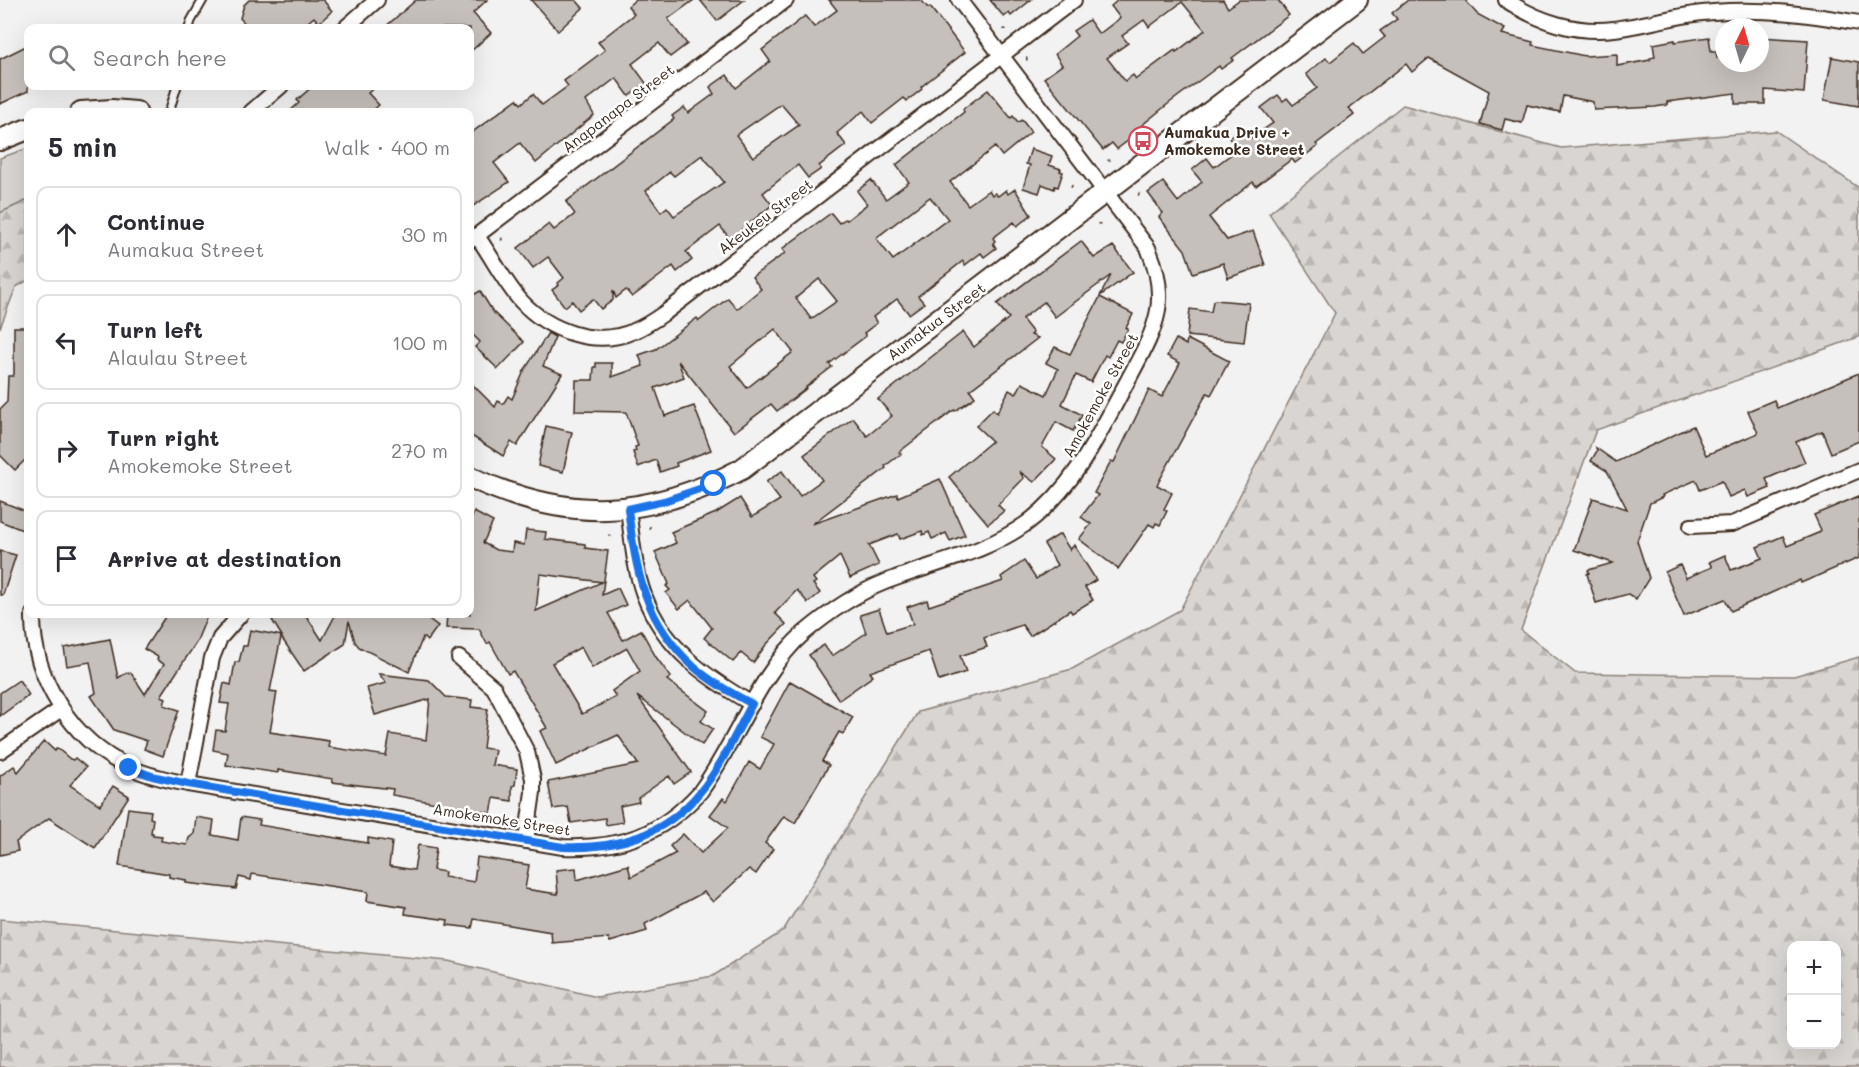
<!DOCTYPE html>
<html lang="en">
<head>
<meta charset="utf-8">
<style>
	:root { --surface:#fff; --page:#f7f7f7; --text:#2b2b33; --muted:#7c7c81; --line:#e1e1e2 }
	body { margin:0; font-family:Mali,sans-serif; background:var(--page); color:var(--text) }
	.controls { position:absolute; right:18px; bottom:18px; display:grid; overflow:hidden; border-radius:12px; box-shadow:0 6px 24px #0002 }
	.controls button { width:54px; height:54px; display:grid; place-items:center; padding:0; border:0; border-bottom:2px solid var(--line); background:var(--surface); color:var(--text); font:30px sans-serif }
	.compass { position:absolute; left:1715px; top:18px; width:54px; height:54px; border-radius:50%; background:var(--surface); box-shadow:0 6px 24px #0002; rotate:5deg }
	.stop { position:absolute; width:18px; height:18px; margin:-14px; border:4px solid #1a73e8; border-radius:50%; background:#fff }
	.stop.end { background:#1a73e8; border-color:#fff; box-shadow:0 2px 6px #0008 }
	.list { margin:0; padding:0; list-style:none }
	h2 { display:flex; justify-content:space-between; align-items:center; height:78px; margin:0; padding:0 24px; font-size:26px }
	h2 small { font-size:20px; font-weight:400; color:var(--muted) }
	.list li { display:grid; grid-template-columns:39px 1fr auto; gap:18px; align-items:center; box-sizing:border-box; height:96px; margin:0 12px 12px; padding:0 12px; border:2px solid var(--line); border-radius:12px }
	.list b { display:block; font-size:22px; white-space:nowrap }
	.list p { margin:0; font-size:20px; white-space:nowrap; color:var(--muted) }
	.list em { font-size:20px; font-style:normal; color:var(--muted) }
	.icon { flex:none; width:33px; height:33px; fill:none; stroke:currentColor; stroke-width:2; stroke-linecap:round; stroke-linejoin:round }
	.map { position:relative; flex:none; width:1859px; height:1067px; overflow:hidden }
	.search { position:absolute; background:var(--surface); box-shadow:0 6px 24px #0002; left:24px; top:24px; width:450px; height:66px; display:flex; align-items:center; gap:15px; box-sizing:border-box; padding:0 21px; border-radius:12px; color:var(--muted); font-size:22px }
	.panel { position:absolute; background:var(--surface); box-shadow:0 6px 24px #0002; left:24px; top:108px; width:450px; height:510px; border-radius:12px }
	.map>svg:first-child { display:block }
</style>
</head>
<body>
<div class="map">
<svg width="1859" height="1067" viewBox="0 0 1859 1067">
	<defs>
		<pattern id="forest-firs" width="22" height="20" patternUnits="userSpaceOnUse" patternTransform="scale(1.5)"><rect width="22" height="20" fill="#d8d5d2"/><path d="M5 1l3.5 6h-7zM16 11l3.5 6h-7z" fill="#bab7b4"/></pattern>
	</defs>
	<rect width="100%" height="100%" fill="#f3f2f2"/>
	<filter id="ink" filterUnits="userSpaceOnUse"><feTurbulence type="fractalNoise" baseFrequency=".0167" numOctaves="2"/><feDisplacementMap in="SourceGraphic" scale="12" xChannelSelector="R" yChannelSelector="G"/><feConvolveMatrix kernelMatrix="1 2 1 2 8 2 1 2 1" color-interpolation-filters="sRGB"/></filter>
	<g filter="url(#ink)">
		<polygon fill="#d8d5d2" stroke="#8a8078" stroke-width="1.5" points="28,148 28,200 0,213 0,158"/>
		<g fill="url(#forest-firs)" stroke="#8a8078" stroke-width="1.5" fill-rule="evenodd">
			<path d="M1403,105L1561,148L1776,131L1859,188V337L1596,430L1521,630L1575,673L1794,676L1859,657V1067H0V919L448,961L597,997L713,976L783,931L918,712L1072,669L1180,610L1335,313L1269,213ZM1792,946H1836V1044H1792Z"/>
			<polygon points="28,200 28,280 16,287 0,328 0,213"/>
		</g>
		<g fill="#c6c0bd" stroke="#3b2a1e" stroke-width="1.5" fill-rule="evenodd">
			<polygon points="249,0 323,0 332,11 319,23 314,17 301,28 249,28 240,18 244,5"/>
			<polygon points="416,0 487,0 473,13 491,33 470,52 470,28 384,28"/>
			<polygon points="531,0 576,0 583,8 558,31"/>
			<polygon points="635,0 694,0 668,19 687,44 670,57 659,43 632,64 646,83 629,96 616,78 586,101 594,115 536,163 520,143 494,163 509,182 470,208 470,134 517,99 521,104 533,94 542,105 568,86 564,81 605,50 598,42 634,14 628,6"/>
			<polygon points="700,0 744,0 717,21"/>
			<path d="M829,0H921L928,8L930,7L965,52L927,82L921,87L922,89L907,101L904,98L872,123L863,111L837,133L846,145L819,166L821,169L808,178L798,165L763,193L772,205L730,239L720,226L686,252L692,260L677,272L673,266L632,297L626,290L616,298L613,290V300L601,309L593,299L579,310L572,301L565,307L552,290L559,285L558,283L564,278L548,257L533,268L518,248L549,224L554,230L575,214L566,202L674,119L672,116L684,107L688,113L714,94L710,87L727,75L736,88L770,61L762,50L805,16L814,27L837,10ZM781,104L799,125L753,157L736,135ZM702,155L724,182L674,216L667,207L661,212L646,191L670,172L674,176Z"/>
			<polygon points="990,0 1031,0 1011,16 1009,13 1004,17"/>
			<path d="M1118,0H1223L1228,8L1239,0H1278L1289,15L1232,58L1234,60L1221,69L1219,66L1168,104L1136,130L1138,133L1117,149L1112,143L1103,150L1044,78L1062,65L1055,54L1077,36L1073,31L1089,20L1099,34L1120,18L1111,6ZM1182,2L1205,30L1176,52L1175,50L1136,79L1133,75L1125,81L1107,58L1128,43L1122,36L1144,20L1149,27Z"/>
			<polygon points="1408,0 1465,0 1477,14 1505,29 1502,34 1533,42 1532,45 1585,56 1617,54 1617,66 1650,60 1650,58 1655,57 1653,44 1675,40 1675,42 1709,37 1711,51 1716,51 1717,58 1724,57 1724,63 1760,63 1760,37 1808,40 1804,93 1765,90 1765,104 1735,104 1735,93 1667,102 1667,105 1655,107 1594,110 1593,102 1563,96 1560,112 1527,105 1522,123 1505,119 1502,130 1480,124 1489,91 1429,58 1412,72 1406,64 1349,108 1354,115 1316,144 1318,146 1295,163 1292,159 1256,186 1253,182 1209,217 1227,240 1253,231 1265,265 1228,278 1223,263 1193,273 1185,250 1159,217 1163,213 1148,193 1163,182 1178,202 1202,182 1192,170 1207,158 1214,167 1238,149 1229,138 1243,127 1251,138 1273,123 1261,108 1278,95 1283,101 1287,98 1293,105 1317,88 1306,74 1326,58 1330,62 1354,43 1363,54 1385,37 1380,31 1397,19 1392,13"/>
			<polygon points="28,45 28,91 0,104 0,59"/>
			<polygon points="1832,57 1859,62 1859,106 1824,100"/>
			<polygon points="313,86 376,86 368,93 379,105 371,112 289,112 299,103 297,100"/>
			<path d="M988,90L1011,118L1013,116L1018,122L1022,120L1031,132L1002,156L995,147L950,182L968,205L989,190L992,195L995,193L998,196L1006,190L1008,194L1015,189L1031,215L1017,226L1014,222L993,238L995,241L993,243L996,248L984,257L981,253L965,265L963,261L918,296L924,303L909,314L897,299L873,317L877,323L864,333L866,336L829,364L832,367L806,387L807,388L777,411L771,404L734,432L678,361L684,377L655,388L665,416L694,406L711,450L676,463L677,466L660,472L656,460L638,467L633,452L636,451L635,447L638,446L626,412L575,411L576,380H593L594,367H596V363H612V377L643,366L639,355L656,349L697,318L699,321L728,298L737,309L761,289L752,277L785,253L782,249L831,213L839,223L845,219L847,220L867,204L857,191L871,180L886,199L909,182L896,165L964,112L963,109ZM930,197L948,219L893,260L876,238ZM819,279L837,301L811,319L796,298ZM775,329L793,352L747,388L730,366Z"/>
			<polygon points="1031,149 1052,156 1049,165 1061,169 1060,171 1063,172 1058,187 1055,186 1054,189 1042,184 1039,193 1023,188 1030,165 1026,164"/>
			<polygon points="1081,241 1094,258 1113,246 1133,272 1100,296 1111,275 1055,317 1044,302 1022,319 1033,333 1031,335 1038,338 970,390 975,397 955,411 954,410 899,452 901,454 885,466 886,468 812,524 897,494 898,497 940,479 965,535 950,541 946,533 932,539 929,532 923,535 922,531 900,539 898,534 869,545 879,565 850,578 840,556 813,578 816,582 813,584 820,593 808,603 797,590 775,613 786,624 765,646 753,663 741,653 733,662 704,638 712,628 690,600 679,609 666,593 670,590 666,586 669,584 655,552 676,543 671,532 716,513 740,498 752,517 780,500 766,482 782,471 800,496 822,480 804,455 853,418 867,436 892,416 878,399 963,332 974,347 1009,318 997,304"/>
			<polygon points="480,291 493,312 524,342 498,369 475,347 480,342 470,332 470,297"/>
			<polygon points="1100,297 1133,314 1126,328 1128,329 1121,342 1117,340 1108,357 1105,355 1091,382 1076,375 1062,404 1082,415 1073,431 1056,422 1042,447 1056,459 1034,482 1019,471 1024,478 998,505 1004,511 988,524 949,477 992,441 976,426 993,409 997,413 1009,390 1016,394 1022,383 1046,395 1058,369 1046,363 1055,347 1070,354"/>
			<polygon points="1215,300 1249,303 1244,342 1187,336 1190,309 1211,312 1213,301"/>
			<polygon points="14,327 28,327 28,457 15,470 0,455 0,409 7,402 8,376 13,376 14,374"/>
			<polygon points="548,333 555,337 543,366 562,374 517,446 511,442 503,456 470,435 470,382 495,407 498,401 503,404 508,396 512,399 524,371"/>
			<polygon points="1176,339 1186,345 1187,339 1229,361 1211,395 1207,393 1157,485 1172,493 1164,509 1167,511 1160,525 1156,523 1154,527 1149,524 1118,569 1079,539 1091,524 1081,517 1098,495 1094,493 1111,461 1114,462 1149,390 1162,397 1180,363 1167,356"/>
			<polygon points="1859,373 1859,441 1831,453 1822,431 1796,442 1805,462 1766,479 1770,488 1748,497 1745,490 1729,497 1722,481 1700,490 1696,480 1662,495 1663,497 1650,503 1637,541 1649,578 1636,599 1628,594 1596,603 1587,574 1589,573 1588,570 1613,563 1574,550 1593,498 1627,509 1607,471 1591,461 1597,451 1596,448 1616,462 1693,426 1706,455 1758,433 1748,411 1774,400 1777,408"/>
			<polygon points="546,426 572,432 563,472 538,466"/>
			<polygon points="1859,496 1859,558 1801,583 1800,580 1731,611 1725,599 1684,616 1665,572 1680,565 1686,578 1712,567 1709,562 1725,555 1731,570 1737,568 1762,558 1757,547 1783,536 1787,546 1818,533 1821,530 1814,515"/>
			<polygon points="0,501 28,512 28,523 25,531 0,521"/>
			<path d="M474,512L493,522L483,543L496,550L512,552L513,543L524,545L526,530L546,532L545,539L585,544V548L608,551L602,595L618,588L626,605L608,613L623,640L641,630L656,657L671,677L667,680L708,711L701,721L713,729L702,745L637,696L691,772L674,784L669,776L638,798L639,802L620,806L623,822L606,825L605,818L571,823L568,807L553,809L548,782L638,764L618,735L556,765L540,731L547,728L513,671L508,674L490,642L487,644L479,629L446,628L447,614H470V522ZM540,574L602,582L536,611ZM581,647L592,668L627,648L640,671L612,691L616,697L582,714L552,663Z"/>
			<polygon points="1060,534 1070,550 1074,545 1096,580 1085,587 1093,600 1072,613 1070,610 1030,636 1022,625 984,638 987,647 960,656 966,672 939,681 929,651 870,672 873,676 839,700 809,655 824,645 832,656 866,633 860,615 879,609 887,632 913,624 907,607 927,600 929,606 1003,581 1001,577 1024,561 1036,579 1057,565 1044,544"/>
			<polygon points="0,551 16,555 3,595 0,595"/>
			<polygon points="167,614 208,614 196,643 161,696 166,698 164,705 179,710 163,756 144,749 147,741 114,730 91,696 96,693 90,662 67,666 64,648 110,639 118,678 126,673 131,673 145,694 164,664 157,660 158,657 144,649"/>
			<polygon points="282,614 305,614 322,640 336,614 422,614 438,626 427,641 423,637 409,672 359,647 355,642 349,621 345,644 304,671 281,637 270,691 277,692 270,732 329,741 328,747 386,756 390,734 426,740 430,699 375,715 367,688 386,683 379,674 429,680 446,697 472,700 471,707 488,709 483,748 495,750 492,765 517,769 515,785 512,786 512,801 494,798 491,813 392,795 393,789 332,782 333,779 278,770 278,773 226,765 228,753 213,750 216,730 225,731 229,704 220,703 224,683 231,685 235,662 239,662 243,646 247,646 250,630 282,636 272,620"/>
			<polygon points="19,680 29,695 0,716 0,693"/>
			<polygon points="790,681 853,717 843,734 839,732 822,761 829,765 795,823 784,816 765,843 773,849 756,874 749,869 713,902 704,892 645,924 647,931 610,942 609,938 552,943 551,932 474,919 472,928 447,925 448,920 405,914 406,907 367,901 368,892 252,874 251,880 239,877 236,889 186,883 186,880 169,877 169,874 119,866 128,808 151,811 150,818 153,819 151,833 153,833 153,835 162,836 161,841 187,845 189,838 194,834 196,817 214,820 212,835 238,840 241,817 260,820 259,825 312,834 368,843 368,838 392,842 389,866 414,870 418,845 436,848 433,870 445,872 444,877 474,882 477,857 529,865 525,889 558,894 556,870 576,868 577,880 628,865 631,877 676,853 670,846 683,834 701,853 728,828 710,815 723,798 727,801 749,762 760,769 774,744 760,737"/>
			<polygon points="44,741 55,751 57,748 70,759 73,760 75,758 86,767 70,785 100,805 113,786 129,796 95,848 49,818 16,842 18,851 0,855 0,776 14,766 18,772"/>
		</g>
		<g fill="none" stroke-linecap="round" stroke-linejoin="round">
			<g stroke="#3b2a1e" stroke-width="11">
				<g id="lane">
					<polyline points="189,28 191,21 203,0"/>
					<polyline points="169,112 177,86"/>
				</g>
			</g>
			<g stroke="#3b2a1e" stroke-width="18">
				<g id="street">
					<path d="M1506,0C1537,21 1576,34 1614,29C1647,25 1679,14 1713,12C1763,8 1810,14 1859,23"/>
					<polyline points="345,28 377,0"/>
					<polyline points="251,112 281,86"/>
					<path d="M477,236C492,257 504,282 521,301C549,331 595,348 634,331C646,326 656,319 666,312L1074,0"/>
					<polyline points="471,240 786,0"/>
					<path d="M628,509C632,537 634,568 644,595C665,649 704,676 752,704"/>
					<polyline points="1691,526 1732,524 1859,470"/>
					<path d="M33,614C32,678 72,742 131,768C149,776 168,780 188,784L563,847C621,849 661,835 700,792C736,743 759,672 804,633C829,612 855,594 885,582C933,563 984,554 1027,523C1076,486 1100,432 1128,380C1154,331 1172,303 1148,248L959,0"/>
					<polyline points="459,658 494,688 527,752 533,779 533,792 526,841"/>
					<polyline points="0,751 61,709"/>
					<polyline points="188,784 212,658 220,638 241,614"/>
				</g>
			</g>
			<g stroke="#3b2a1e" stroke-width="24">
				<g id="secondary">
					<polyline points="81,112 112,110 136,112"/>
					<polyline points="0,140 28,129"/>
					<path d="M470,477C567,523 647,519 742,469L1357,0"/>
				</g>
			</g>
			<g stroke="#3b2a1e" stroke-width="3" stroke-dasharray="1.5 4.5" stroke-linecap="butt">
				<polyline points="1005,30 1005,26"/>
				<polyline points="1026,59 1030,59"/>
				<polyline points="1109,161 1109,156"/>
				<polyline points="1071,186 1075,188"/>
				<polyline points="1138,194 1142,195"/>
				<polyline points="1099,223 1099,227"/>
				<polyline points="501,239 505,240"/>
				<polyline points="471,264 471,259"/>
				<polyline points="649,527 652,529"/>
				<polyline points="609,536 612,533"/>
			</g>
			<use href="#lane" stroke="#fff" stroke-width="7"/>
			<use href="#street" stroke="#fff" stroke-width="14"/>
			<use href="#secondary" stroke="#fff" stroke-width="20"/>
		</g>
	</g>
	<g fill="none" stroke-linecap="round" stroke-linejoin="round" filter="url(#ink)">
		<path stroke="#1a73e8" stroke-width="8" d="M129,768L152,776L188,784L563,847C617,849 664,836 700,792C721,767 736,733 752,704C732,693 711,682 694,667C644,622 636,571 628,509L664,501L714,484"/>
	</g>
	<defs>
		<g id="bus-ring" transform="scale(1.5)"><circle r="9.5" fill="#fff" stroke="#d1495b" stroke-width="1.5"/><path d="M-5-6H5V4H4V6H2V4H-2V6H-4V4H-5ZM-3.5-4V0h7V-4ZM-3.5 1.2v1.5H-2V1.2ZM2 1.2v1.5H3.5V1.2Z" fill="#d1495b"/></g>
	</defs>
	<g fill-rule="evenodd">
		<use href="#bus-ring" x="1143" y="141"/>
	</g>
	<g text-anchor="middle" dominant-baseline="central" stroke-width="5" stroke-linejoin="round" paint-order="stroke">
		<g font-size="15" fill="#3b2a1e" stroke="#fff">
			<text transform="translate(618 108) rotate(-37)">Anapanapa Street</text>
			<text transform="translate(765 216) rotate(-37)">Akeukeu Street</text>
			<text transform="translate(936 321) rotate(-37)">Aumakua Street</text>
			<text transform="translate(1100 395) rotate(-61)">Amokemoke Street</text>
			<text transform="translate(502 819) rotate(9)">Amokemoke Street</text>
		</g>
		<g font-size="15" font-weight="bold" fill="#3b2a1e" stroke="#fff" text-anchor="start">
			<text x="1164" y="132">Aumakua Drive +<tspan x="1164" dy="17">Amokemoke Street</tspan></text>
		</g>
	</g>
</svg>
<div class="controls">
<button>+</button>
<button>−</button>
</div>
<svg class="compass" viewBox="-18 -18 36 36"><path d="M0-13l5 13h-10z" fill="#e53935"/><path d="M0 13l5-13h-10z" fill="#7c7c81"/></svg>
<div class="stop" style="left:714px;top:484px"></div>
<div class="stop end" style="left:129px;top:768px"></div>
<div class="search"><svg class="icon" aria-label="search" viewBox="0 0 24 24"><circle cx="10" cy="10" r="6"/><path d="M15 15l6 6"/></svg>Search here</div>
<section class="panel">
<h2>5 min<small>Walk · 400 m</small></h2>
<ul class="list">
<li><svg class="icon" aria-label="ahead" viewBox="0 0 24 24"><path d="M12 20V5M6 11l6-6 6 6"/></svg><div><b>Continue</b><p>Aumakua Street</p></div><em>30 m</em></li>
<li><svg class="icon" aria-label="left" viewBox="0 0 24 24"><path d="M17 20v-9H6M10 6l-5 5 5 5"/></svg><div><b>Turn left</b><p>Alaulau Street</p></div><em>100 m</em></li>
<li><svg class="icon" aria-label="right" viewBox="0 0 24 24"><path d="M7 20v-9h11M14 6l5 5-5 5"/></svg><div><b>Turn right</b><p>Amokemoke Street</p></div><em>270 m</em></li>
<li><svg class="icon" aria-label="arrive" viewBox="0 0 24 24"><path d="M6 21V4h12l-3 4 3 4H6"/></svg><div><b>Arrive at destination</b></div></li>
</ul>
</section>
</div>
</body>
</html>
